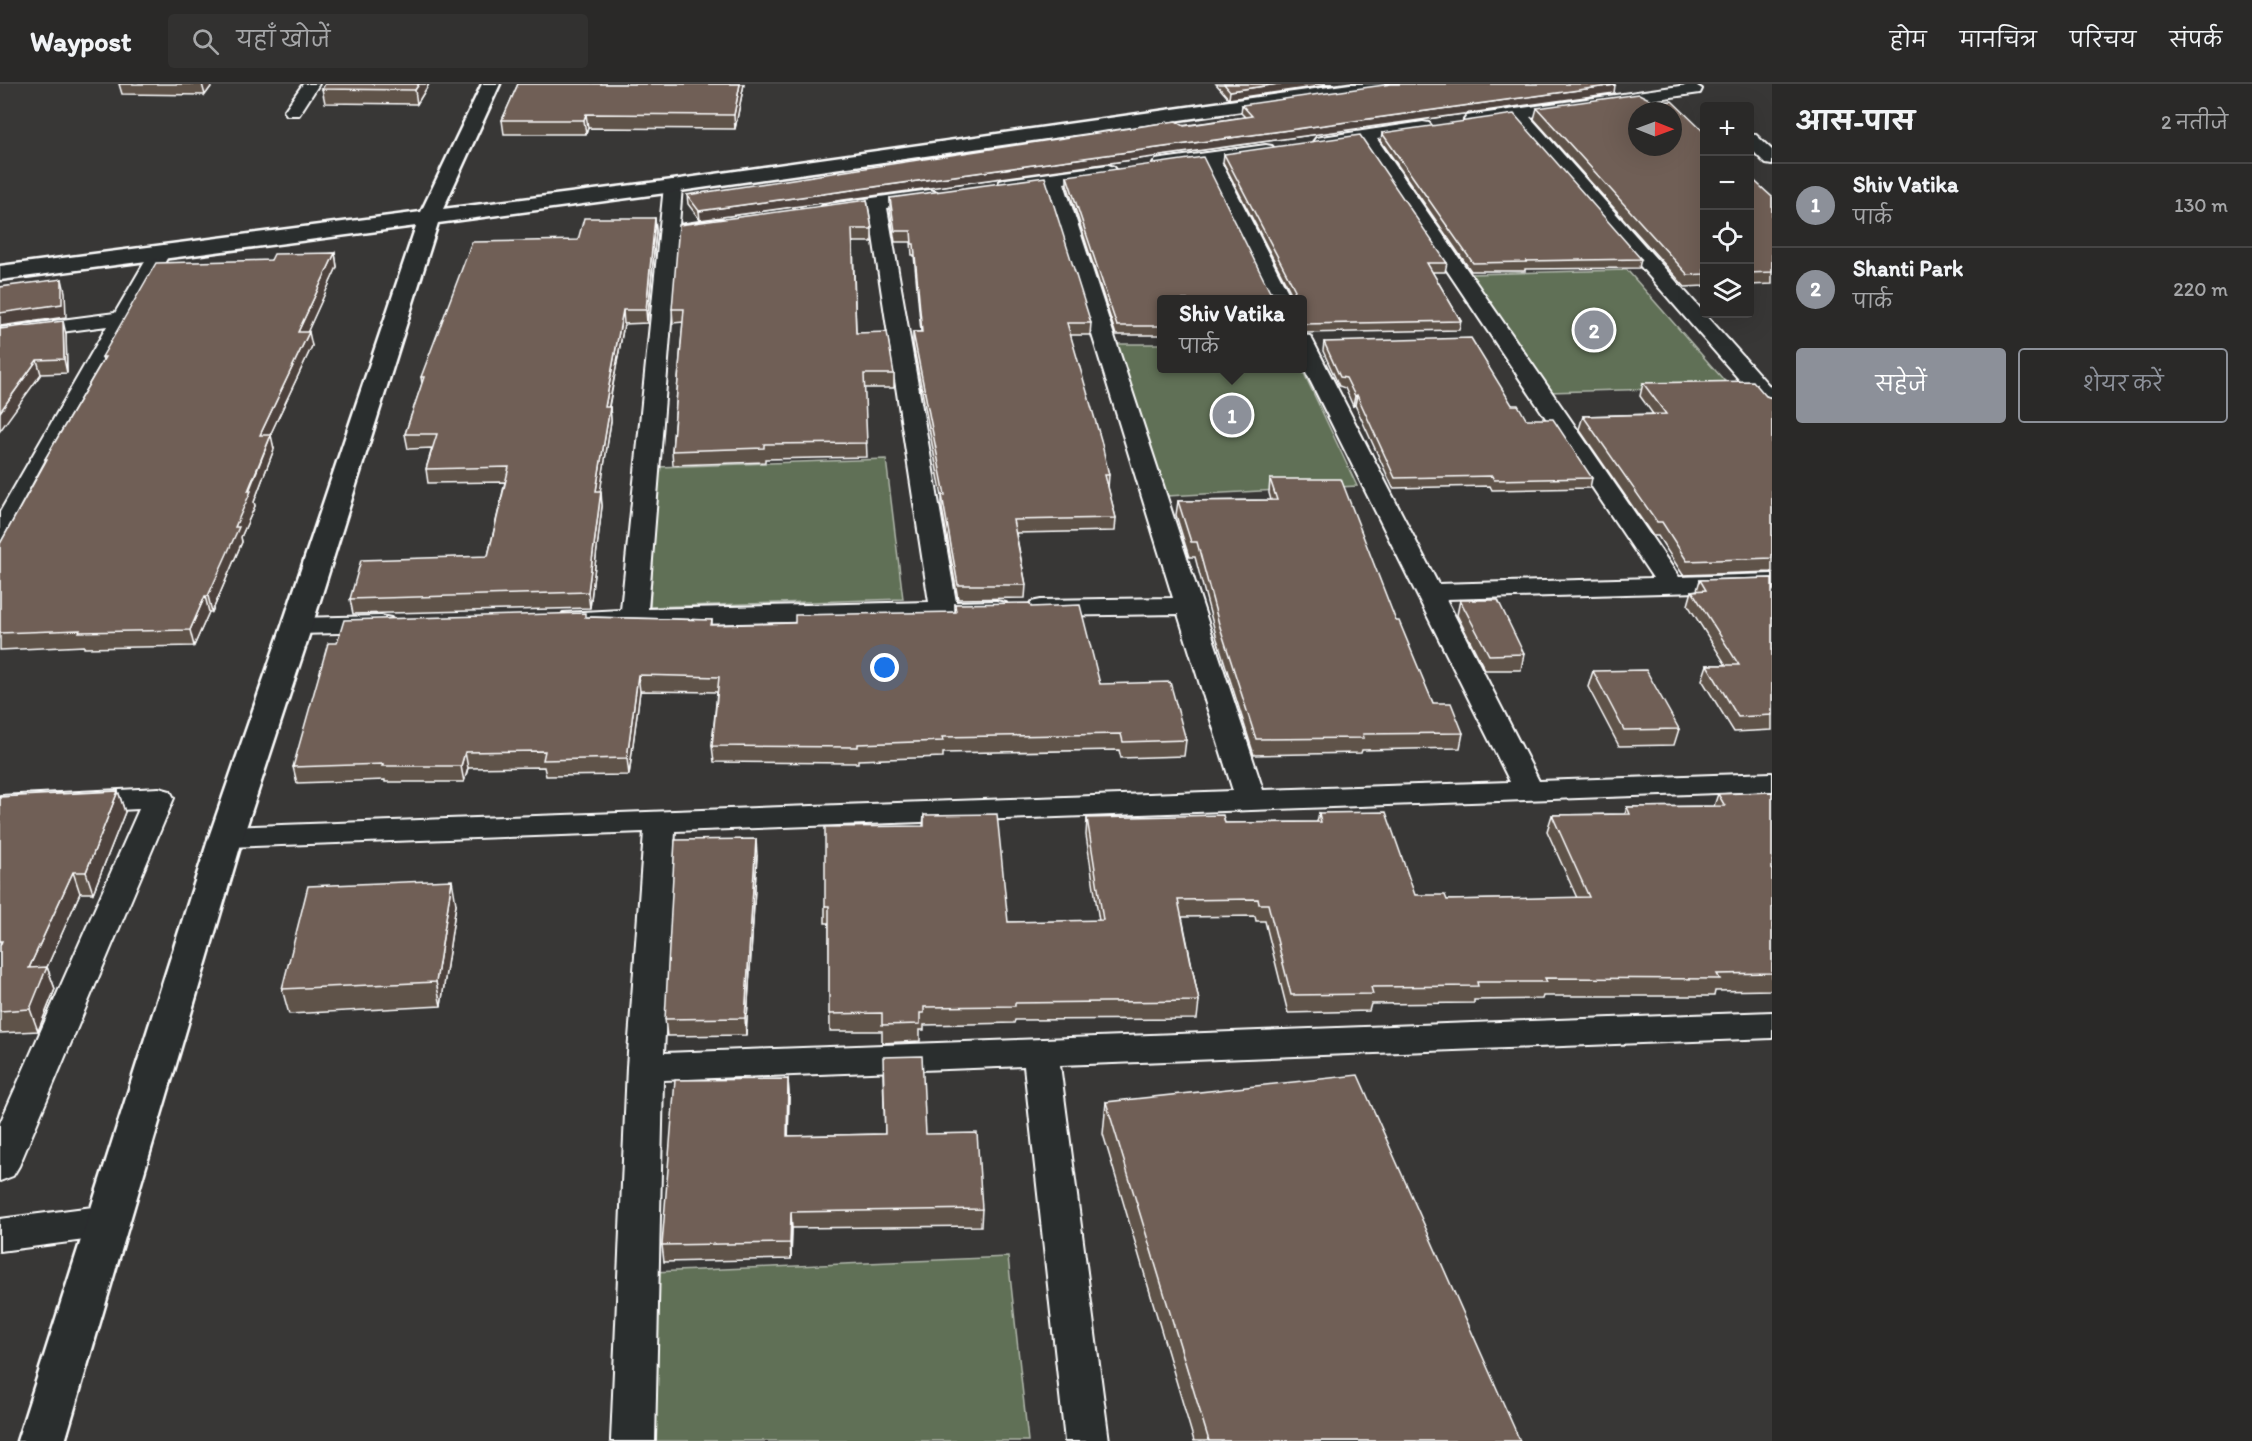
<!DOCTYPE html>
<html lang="hi">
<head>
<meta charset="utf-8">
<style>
	:root { --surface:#2a2928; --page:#323130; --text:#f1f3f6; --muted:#a5a6a8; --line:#464545; --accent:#8c9099 }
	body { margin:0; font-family:Itim,"Playpen Sans Deva",sans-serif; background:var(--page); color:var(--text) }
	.controls { position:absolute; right:18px; top:18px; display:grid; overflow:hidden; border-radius:6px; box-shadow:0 6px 24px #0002 }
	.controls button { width:54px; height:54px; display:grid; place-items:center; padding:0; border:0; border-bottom:2px solid var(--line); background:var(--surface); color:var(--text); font:30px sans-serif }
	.compass { position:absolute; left:1628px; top:18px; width:54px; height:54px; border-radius:50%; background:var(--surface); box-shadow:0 6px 24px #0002; rotate:91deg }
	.you { position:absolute; left:885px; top:584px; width:21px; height:21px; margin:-15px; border:4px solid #fff; border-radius:50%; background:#1a73e8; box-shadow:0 0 0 9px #1a73e833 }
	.badge { display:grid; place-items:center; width:39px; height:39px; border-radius:50%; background:var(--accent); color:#fff; font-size:20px; font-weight:700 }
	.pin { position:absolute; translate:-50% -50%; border:3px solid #fff; box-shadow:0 2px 6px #0006 }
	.popup { position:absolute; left:1157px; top:211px; width:150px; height:78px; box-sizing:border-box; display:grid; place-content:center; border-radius:6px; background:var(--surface); filter:drop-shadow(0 2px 4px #0005); font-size:20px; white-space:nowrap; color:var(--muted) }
	.popup b { font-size:22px; color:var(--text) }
	.popup::after { content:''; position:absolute; left:50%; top:100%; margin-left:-12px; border:12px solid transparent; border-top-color:var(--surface) }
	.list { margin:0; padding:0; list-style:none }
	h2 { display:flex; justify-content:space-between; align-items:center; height:78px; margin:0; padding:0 24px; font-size:26px }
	h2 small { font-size:20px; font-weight:400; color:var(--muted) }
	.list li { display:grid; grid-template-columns:39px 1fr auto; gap:18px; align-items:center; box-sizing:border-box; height:84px; padding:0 24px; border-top:2px solid var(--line) }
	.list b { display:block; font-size:22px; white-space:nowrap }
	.list p { margin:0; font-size:20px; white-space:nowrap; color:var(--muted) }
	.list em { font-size:20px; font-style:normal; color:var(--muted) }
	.actions { display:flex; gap:12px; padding:18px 24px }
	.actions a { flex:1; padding:14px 0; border:2px solid var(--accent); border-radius:6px; text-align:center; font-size:21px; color:var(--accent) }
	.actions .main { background:var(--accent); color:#fff }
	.icon { flex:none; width:33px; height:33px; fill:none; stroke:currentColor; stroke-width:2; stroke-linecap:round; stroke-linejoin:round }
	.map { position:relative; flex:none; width:1772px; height:1357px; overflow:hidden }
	header { display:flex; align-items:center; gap:36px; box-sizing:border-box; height:84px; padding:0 30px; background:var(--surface); border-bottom:2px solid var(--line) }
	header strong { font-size:28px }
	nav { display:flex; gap:33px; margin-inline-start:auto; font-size:21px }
	.search { width:420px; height:54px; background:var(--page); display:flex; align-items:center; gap:15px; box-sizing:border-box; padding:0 21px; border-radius:6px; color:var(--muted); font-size:22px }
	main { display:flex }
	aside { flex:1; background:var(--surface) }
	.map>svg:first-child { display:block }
</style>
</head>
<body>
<header>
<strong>Waypost</strong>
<div class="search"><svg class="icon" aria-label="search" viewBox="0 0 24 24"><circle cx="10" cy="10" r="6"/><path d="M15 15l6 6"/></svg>यहाँ खोजें</div>
<nav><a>होम</a><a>मानचित्र</a><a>परिचय</a><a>संपर्क</a></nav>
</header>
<main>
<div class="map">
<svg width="1772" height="1357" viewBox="0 0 1772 1357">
	<rect width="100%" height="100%" fill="#383736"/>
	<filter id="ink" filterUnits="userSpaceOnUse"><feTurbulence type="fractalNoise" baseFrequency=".0167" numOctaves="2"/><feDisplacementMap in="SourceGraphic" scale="12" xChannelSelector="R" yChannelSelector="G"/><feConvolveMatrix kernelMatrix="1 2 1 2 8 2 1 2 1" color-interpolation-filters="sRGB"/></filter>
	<g filter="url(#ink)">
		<g fill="#616f57" stroke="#b0b7ab" stroke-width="1.5">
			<polygon points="1627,186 1730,303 1548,308 1470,190"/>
			<polygon points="1115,260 1161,260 1162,284 1302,285 1357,402 1167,412"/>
			<polygon points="886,375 903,515 650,523 658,383"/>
			<polygon points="1008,1173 1028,1357 648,1357 652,1188"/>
		</g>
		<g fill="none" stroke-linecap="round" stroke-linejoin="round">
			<g stroke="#fff" stroke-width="4">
				<g id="street">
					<polygon points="303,0 319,0 299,31 287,31 284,27"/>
					<polygon points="1694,0 1702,5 1700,9 1530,33 1772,305 1772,326 1764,324 1513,36 1473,41 1467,40 1464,36 1467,32 1473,31"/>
					<polygon points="1423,38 1429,39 1432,43 1429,47 1377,55 1679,493 1772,490 1772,506 1446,515 1539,697 1772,689 1772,707 675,747 664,969 1772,928 1772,954 1060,981 1109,1357 1065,1357 1024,982 663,996 655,1357 611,1357 627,983 644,748 226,763 215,760 210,753 215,746 226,743 1233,707 1178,530 1041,532 1031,530 1028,524 1031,518 1041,516 1173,514 1046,101 1007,107 1000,105 998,101 1000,97 1007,95 1108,81 1114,83 1117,87 1114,91 1064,99 1263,706 1510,698 1302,280 1302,251 1310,252 1313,257 1438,500 1653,494 1361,58 1322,63 1316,62 1313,58 1316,54 1322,53"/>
					<polygon points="1750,50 1756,51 1772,66 1772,81 1766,80 1750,64"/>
					<polygon points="1266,61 1272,62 1275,66 1272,70 1221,78 1292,216 1271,216 1204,80 1162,85 1156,84 1153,80 1156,76 1162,75"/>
					<polygon points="673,96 680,98 682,102 679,141 719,135 726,137 729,141 726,145 678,152 648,525 929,518 869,126 829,132 822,130 819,126 822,122 829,120 930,106 937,108 939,112 937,116 887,124 956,518 996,517 1006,519 1009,525 1006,531 996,533 573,543 563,541 559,535 563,529 621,526 664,102 666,98"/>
					<polygon points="160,163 167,165 170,169 13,450 9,455 0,458 0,428 107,242 0,256 0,244 115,229 150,169 153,165"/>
					<polygon points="381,532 391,534 395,540 391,546 381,548 297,550 287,548 283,542 287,536 297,534"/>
					<polygon points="159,704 170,707 174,714 19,1082 13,1092 0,1097 0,1039 139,725 0,732 0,712"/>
					<polygon points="108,1121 122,1126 128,1137 122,1148 108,1153 0,1167 0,1135"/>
				</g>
			</g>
			<g stroke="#fff" stroke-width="5">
				<polygon id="secondary" points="482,0 500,0 443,125 673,96 1350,0 1398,0 1395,4 1389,6 673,108 438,139 312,542 243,753 65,1357 17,1357 209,753 282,542 416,142 0,196 0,182 421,128"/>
			</g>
			<use href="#street" fill="#2a2d2e" fill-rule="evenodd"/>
			<use href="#secondary" fill="#2a2d2e" fill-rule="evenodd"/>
		</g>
		<g fill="#5f524a" stroke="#fff" stroke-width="1.5">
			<polygon points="119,0 213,0 205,11 122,10"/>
			<polygon points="325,0 429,0 417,20 325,19 322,5"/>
			<polygon points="518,0 744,0 735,45 588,44 586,50 504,50 502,36"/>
			<polygon points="1216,0 1334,0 1229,15"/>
			<polygon points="1614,9 700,136 688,120 687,111 1245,33 1241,29 1242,21"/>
			<polygon points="1537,24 1704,48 1704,202 1685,203 1534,35"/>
			<polygon points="1382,49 1641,175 1639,184 1525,185 1525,187 1471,187 1381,57"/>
			<polygon points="1224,70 1447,179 1445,188 1432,188 1461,237 1459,246 1302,249 1302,216 1161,216 1161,251 1116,251 1067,100 1067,92 1270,208 1291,209 1223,78"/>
			<polygon points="1749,92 1772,113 1772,200 1749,201"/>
			<polygon points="890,114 1091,239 1090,251 1070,251 1109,391 1108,404 1116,434 1115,447 1016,449 1026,501 1025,514 958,515 942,424 942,412 913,260 913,248 921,248 914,171 912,171 911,158 895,158 890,125"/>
			<polygon points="867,116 872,145 872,158 853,158 856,249 894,290 894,304 864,304 867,373 765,375 765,378 673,381 672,367 683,238 673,239 672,225"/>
			<polygon points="655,134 656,147 647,239 624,240 609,323 610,323 611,337 600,407 602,422 590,524 353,530 350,515 488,472 505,398 428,399 426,385 432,364 408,365 405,350 422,300 421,293 578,156"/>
			<polygon points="335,169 337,183 307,248 312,262 270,351 274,365 254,418 255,422 241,453 242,458 212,528 209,528 194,562 84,564 84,562 0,566 0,460 45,377 45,375 103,276 102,273 271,176"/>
			<polygon points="0,245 66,250 67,289 41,290"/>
			<polygon points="1324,258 1512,321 1526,335 1592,394 1590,404 1492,406 1490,402 1393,404 1355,321 1353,322 1345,304 1339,302 1323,267"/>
			<polygon points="1643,299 1766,312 1772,314 1772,488 1683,491 1658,452 1653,452 1579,345 1583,332 1653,330 1640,312"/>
			<polygon points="1270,395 1396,537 1433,619 1463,649 1460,664 1362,666 1361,669 1254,671 1217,555 1195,473 1189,473 1176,431 1178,417 1271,416 1269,409"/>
			<polygon points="1772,494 1772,646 1734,648 1702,596 1707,581 1726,581 1688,521 1692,507 1697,506 1700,496"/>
			<polygon points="1460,516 1524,570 1521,586 1485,586 1457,531"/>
			<polygon points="955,520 1031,523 1100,600 1186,656 1184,672 1121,674 1119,666 943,669 943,673 858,676 858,679 714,678 712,662 717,608 640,607 629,691 546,692 544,683 468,684 464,698 385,698 385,696 297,699 293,683 586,533 712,536 712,541 795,539 955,528"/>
			<polygon points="1593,587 1679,645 1674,661 1619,662 1588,603"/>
			<polygon points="118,707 125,728 93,809 80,809 47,883 55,905 38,947 0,949 0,713"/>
			<polygon points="1772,708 1772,906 1715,907 1714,912 1543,912 1542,915 1474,916 1474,919 1371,920 1369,927 1288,929 1265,837 1256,837 1255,832 1182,833 1199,917 1197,935 1015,936 1014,939 924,941 924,946 920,946 920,957 882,959 882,947 830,947 829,839 825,839 825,822 923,742 924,731 1008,838 1099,837 1086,751 1087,734 1225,739 1317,738 1319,729 1415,811 1447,816 1577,814 1547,747 1552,731 1625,730 1627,723 1714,722 1718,710"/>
			<polygon points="757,771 746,951 667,952 665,935"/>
			<polygon points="456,820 441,922 289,930 282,905"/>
			<polygon points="883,990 926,1050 982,1125 981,1142 792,1144 791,1175 664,1178 662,1161 788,995 789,1011 788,1052 885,1050"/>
			<polygon points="1106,1018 1520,1357 1194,1357 1103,1050"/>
		</g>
		<g fill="#4e423c" stroke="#fff" stroke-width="1.5">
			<polygon points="202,0 213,0 205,11"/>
			<polygon points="419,0 429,0 417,20 415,6"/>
			<polygon points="740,0 744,0 735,45 734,31"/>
			<polygon points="1278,0 1334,0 1229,15 1230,7"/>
			<polygon points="1615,1 1614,9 700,136 699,127"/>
			<polygon points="586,30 588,44 586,50 584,36"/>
			<polygon points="655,134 656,147 647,239 646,226"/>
			<polygon points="335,169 337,183 301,262 298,248"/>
			<polygon points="62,195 65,208 66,233 0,242 0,229"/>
			<polygon points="623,226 624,240 606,337 605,323"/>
			<polygon points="63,237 66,250 67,289 64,275"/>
			<polygon points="309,248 312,262 263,366 260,351"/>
			<polygon points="37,276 41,290 0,347 0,328"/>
			<polygon points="1357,311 1355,321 1353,322 1355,312"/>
			<polygon points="610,323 611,337 598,422 596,407"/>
			<polygon points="271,351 274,365 254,418 255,422 241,453 242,458 212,528 208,512"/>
			<polygon points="601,407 602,422 590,524 588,508"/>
			<polygon points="205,512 209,528 194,562 190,546"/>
			<polygon points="638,591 640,607 629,691 627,674"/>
			<polygon points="465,668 468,684 464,698 461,682"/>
			<polygon points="118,707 125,728 93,809 86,788"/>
			<polygon points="756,755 757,771 746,951 745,934"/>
			<polygon points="73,788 80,809 47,883 55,905 38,947 30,925 29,884"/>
			<polygon points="452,796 456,820 441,922 436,898"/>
			<polygon points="788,995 789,1011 788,1068 787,1052"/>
			<polygon points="791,1128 792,1144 791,1175 790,1159"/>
		</g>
		<g fill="#6f5f56" stroke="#fff" stroke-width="1.5" fill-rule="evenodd">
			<polygon points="325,0 419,0 415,6 322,5"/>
			<polygon points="518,0 740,0 734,31 586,30 584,36 502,36"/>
			<polygon points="1224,0 1278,0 1230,7"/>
			<polygon points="1391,0 1614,0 1615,1 699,127 687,111 1176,37 1184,42 1252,32 1242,21"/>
			<path d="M1639,10L1655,18L1672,17L1704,48V190L1688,191L1537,24ZM1637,27H1673V63H1637Z"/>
			<polygon points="1514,30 1641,175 1525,177 1527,178 1473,179 1382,49"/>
			<polygon points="1360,51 1447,179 1427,179 1461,237 1304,240 1302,243 1302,216 1161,216 1161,242 1117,242 1067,92 1203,73 1270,208 1293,209 1295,206 1224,70"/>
			<polygon points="1749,92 1772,113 1772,188 1749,189"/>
			<polygon points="1045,93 1091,239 1067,239 1101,356 1109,391 1105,391 1116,434 1013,436 1026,501 958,501 942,411 945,411 913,248 922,248 914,160 912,160 911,147 895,147 890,114"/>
			<polygon points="867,116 872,145 852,145 856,249 887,248 894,290 864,290 867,359 764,360 764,364 672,367 684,225 672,225 679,141"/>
			<polygon points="584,134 655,134 646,226 623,226 605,323 610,323 596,407 601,407 588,508 350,515 361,476 488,472 509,383 426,385 437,350 405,350 424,293 421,293 472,158 578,156"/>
			<polygon points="335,169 298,248 309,248 260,351 271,351 248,407 251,407 235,443 239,443 208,512 205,512 190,546 79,548 80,546 0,549 0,460 47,375 45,375 105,273 102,273 156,179 271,176 274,170"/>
			<polygon points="62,195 62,220 0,229 0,203"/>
			<polygon points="63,237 64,275 37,276 0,328 0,245"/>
			<polygon points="1471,254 1512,321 1518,321 1526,335 1553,335 1592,394 1494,396 1492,392 1395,394 1357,311 1355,312 1346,294 1340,293 1324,258"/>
			<polygon points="1753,297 1766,312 1772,314 1772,474 1687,477 1662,438 1657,438 1583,332 1666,330 1643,299"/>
			<polygon points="1270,395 1341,395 1396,537 1399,537 1433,619 1451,619 1463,649 1363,650 1364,654 1256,655 1219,540 1197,458 1191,458 1178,417 1277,416"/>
			<polygon points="1772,494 1772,631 1738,633 1707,581 1739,581 1692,507 1706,506 1700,496"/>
			<polygon points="1460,516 1498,516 1524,570 1489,571"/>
			<polygon points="1030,519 1031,523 1080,521 1100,600 1170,598 1186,656 1123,658 1121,650 942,653 943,657 858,660 858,663 712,662 719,593 638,591 627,674 543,676 545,667 465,668 461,682 382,682 383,680 293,683 328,559 337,559 344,536 585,529 585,533 712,536 711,541 795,539 795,531 956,528 955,520"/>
			<polygon points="1646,586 1679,645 1624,646 1593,587"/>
			<polygon points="118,707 86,788 73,788 29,884 47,883 30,925 0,927 0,862 2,857 0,857 0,713"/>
			<polygon points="1772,708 1772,889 1717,890 1720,895 1545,894 1547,898 1477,898 1478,902 1371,903 1373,910 1291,911 1268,820 1259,820 1258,815 1178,816 1199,917 1015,919 1015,922 924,923 924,929 920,929 920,940 882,941 882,929 829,930 829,822 825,822 825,743 924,742 924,731 997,730 1008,838 1103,836 1087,734 1223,731 1225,739 1321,738 1319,729 1386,728 1415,811 1445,811 1447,816 1589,813 1552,731 1630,730 1627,723 1725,722 1718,710"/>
			<polygon points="756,755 745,934 665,935 675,756"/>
			<polygon points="452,796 436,898 282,905 308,802"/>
			<polygon points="922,972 926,1050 977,1049 982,1125 791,1128 790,1159 662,1161 675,996 788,995 787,1052 885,1050 883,973"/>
			<polygon points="1358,991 1520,1357 1209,1357 1106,1018"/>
		</g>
	</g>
</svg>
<div class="controls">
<button>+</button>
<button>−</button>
<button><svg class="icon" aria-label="locate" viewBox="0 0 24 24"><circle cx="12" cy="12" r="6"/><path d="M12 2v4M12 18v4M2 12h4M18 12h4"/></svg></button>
<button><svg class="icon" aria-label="layers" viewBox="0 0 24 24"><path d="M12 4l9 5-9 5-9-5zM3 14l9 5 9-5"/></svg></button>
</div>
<svg class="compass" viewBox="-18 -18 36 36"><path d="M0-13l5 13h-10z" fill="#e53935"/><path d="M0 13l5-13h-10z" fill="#a5a6a8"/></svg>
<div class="you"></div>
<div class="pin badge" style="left:1232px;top:331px">1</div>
<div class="popup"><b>Shiv Vatika</b>पार्क</div>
<div class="pin badge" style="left:1594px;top:246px">2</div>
</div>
<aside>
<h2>आस-पास<small>2 नतीजे</small></h2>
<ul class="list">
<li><span class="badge">1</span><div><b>Shiv Vatika</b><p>पार्क</p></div><em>130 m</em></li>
<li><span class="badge">2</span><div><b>Shanti Park</b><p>पार्क</p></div><em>220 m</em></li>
</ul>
<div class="actions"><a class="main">सहेजें</a><a>शेयर करें</a></div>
</aside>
</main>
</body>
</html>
